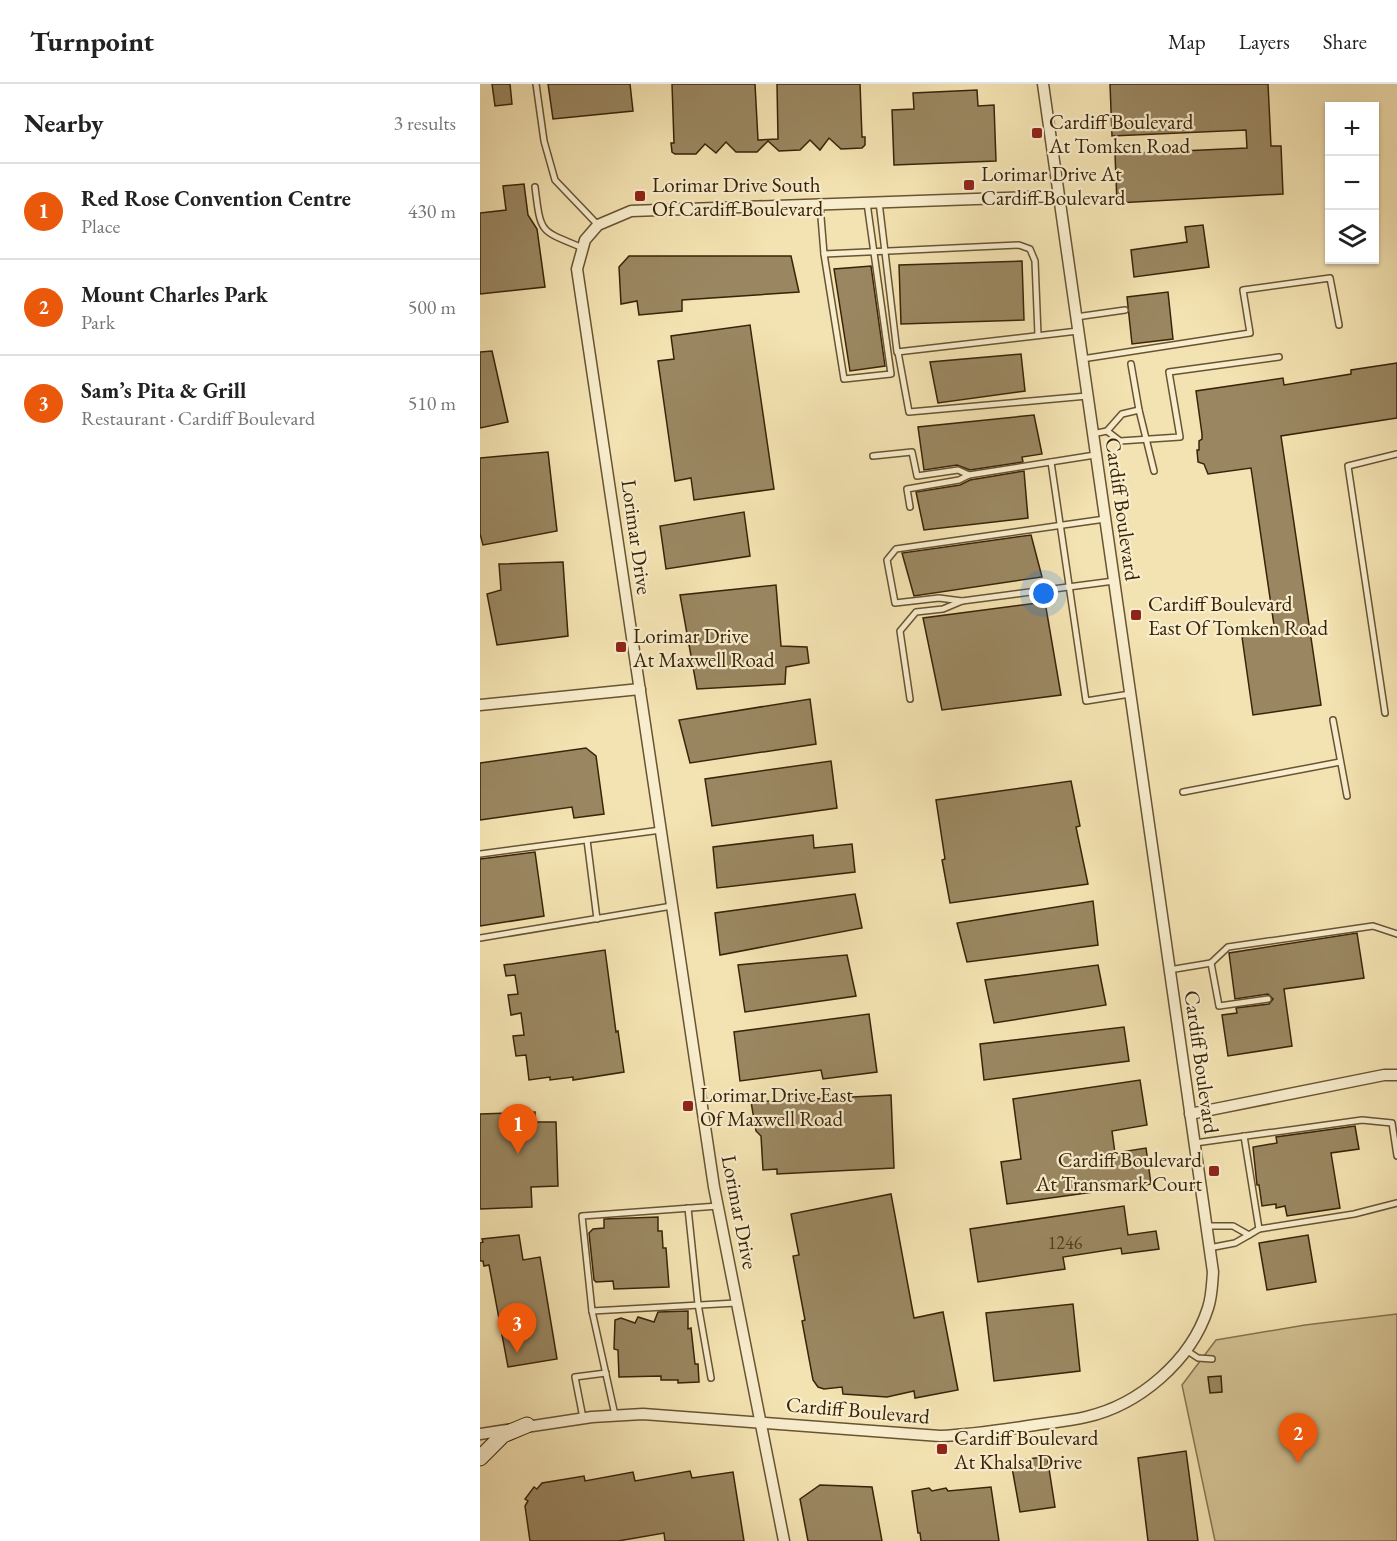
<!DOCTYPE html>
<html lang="en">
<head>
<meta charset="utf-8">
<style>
	:root { --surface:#fff; --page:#f2f2f2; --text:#222; --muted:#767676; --line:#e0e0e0; --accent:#ea580c }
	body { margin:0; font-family:"EB Garamond",serif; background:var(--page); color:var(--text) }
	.controls { position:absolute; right:18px; top:18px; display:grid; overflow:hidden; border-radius:0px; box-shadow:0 2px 4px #0004 }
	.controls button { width:54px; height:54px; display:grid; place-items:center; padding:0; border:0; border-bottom:2px solid var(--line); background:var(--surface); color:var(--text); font:30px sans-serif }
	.you { position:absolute; left:564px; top:510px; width:21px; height:21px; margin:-15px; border:4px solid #fff; border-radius:50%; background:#1a73e8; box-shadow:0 0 0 9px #1a73e833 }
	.badge { display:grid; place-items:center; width:39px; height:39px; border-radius:50%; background:var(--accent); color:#fff; font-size:20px; font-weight:700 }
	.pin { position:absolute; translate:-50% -50px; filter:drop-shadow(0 2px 3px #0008) }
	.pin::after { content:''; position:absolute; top:32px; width:21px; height:18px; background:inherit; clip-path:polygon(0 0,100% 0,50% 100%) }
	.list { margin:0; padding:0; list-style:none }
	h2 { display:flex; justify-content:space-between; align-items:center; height:78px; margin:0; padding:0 24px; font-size:26px }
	h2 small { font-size:20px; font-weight:400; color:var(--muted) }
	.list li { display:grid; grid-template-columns:39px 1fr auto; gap:18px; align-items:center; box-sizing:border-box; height:96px; padding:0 24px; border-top:2px solid var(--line) }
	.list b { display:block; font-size:22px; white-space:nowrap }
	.list p { margin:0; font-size:20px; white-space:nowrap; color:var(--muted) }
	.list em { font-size:20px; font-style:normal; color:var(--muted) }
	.icon { flex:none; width:33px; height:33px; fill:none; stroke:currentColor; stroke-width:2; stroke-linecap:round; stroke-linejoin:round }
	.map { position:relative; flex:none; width:917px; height:1457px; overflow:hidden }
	header { display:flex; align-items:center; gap:36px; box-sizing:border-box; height:84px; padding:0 30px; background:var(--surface); border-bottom:2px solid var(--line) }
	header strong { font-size:28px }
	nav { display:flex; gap:33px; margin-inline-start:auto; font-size:21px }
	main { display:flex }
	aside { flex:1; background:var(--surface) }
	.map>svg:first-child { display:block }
</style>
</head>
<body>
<header>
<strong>Turnpoint</strong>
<nav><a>Map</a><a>Layers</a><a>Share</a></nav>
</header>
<main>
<aside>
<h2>Nearby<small>3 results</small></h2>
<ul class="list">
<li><span class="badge">1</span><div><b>Red Rose Convention Centre</b><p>Place</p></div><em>430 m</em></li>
<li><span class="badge">2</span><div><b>Mount Charles Park</b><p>Park</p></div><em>500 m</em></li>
<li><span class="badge">3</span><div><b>Sam’s Pita &amp; Grill</b><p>Restaurant · Cardiff Boulevard</p></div><em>510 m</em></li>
</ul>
</aside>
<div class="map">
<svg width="917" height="1457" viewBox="0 0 917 1457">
	<rect width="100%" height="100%" fill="#f4e3b2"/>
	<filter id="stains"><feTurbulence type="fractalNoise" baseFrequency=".00333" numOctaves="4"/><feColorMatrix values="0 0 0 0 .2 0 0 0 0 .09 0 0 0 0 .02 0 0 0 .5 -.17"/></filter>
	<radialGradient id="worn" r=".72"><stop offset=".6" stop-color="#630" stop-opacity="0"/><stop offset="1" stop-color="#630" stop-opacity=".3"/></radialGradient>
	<polygon fill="#d4c395" stroke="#86744f" stroke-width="1.5" points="917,1230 917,1457 735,1457 702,1301 736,1256 825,1241"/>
	<g fill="#9a8761" stroke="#392409" stroke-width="1.5">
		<polygon points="12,0 30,0 32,20 15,22"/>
		<polygon points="68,0 150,0 153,27 73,35"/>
		<polygon points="192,0 275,0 278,56 298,55 297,0 380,0 382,53 385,53 385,61 382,64 361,65 349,54 340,66 330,56 320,66 299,67 288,57 277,68 256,68 246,58 236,69 225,60 216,70 195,70 192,68 191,59 194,59"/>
		<polygon points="630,0 788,0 791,62 801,62 803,110 637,119 635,70 767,64 766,46 632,52"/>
		<polygon points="497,6 498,22 514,21 516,77 414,81 412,26 434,25 433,9"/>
		<polygon points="44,100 48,131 57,145 65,203 0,210 0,129 26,126 23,102"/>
		<polygon points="723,141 729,183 654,193 651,166 707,158 705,143"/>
		<polygon points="149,172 311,172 319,208 202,216 202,227 159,231 157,217 141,220 139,183"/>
		<polygon points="542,177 544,236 421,240 419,181"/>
		<polygon points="391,182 405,282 370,287 354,185"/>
		<polygon points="688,208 693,255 652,260 647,213"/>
		<polygon points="270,241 294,405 214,416 211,394 195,397 178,277 194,275 191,252"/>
		<polygon points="12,267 28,338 0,344 0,268"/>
		<polygon points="541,270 545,307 458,319 450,278"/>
		<polygon points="917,279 917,334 801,352 841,621 773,631 762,553 795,548 771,384 728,390 724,380 718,378 717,366 719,366 719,357 722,355 722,350 716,307 803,294 804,301 871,290 871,286"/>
		<polygon points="554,331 562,370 542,373 543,378 490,386 477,381 444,386 438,343"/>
		<polygon points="68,368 77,447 3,461 0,450 0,374"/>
		<polygon points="544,387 548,434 444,446 436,408 480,401 490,396"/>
		<polygon points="264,428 270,472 186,485 180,442"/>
		<polygon points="551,451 562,493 434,512 422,469"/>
		<polygon points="83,478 88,552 17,561 7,510 21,506 19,480"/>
		<polygon points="296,501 301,562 327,563 329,579 306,583 305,600 217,605 200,511"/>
		<polygon points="565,518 581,611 462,626 443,534"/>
		<polygon points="330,615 336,660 210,679 199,636"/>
		<polygon points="106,664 116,672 124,730 94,734 92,723 0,736 0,679"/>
		<polygon points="351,677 357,724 232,742 225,695"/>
		<polygon points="591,697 600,742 596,743 608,800 470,819 462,776 465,775 456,716"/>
		<polygon points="333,751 334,764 372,760 375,788 237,804 233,763"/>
		<polygon points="55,768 64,832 0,842 0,775"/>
		<polygon points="375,810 382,844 240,871 235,829"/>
		<polygon points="613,817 618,861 487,878 477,839"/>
		<polygon points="877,849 884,894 804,905 812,962 748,972 742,931 757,929 756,924 789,920 793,915 788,910 755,915 749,869"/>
		<polygon points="125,866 136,948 138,947 144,988 93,996 93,993 70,996 70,993 49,996 46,971 36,972 33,952 44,951 41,929 31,931 28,911 38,910 35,891 26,892 24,881"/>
		<polygon points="367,871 376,912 265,928 258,881"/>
		<polygon points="618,881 626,921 514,939 505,896"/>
		<polygon points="389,930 397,988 343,995 341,986 260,997 254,948"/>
		<polygon points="644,943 649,977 504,996 500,960"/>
		<polygon points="660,996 667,1041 632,1047 635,1069 666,1064 671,1100 527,1120 521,1078 541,1075 533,1015"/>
		<polygon points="411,1011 414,1084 297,1090 297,1085 283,1086 281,1052 276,1047 271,1018"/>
		<polygon points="55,1028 55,1038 76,1038 78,1102 51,1103 52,1123 0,1125 0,1030"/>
		<polygon points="875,1042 879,1065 851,1069 860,1124 807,1132 805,1122 796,1124 796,1120 782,1122 779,1101 777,1101 773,1063 797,1059 796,1053"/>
		<polygon points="411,1110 434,1234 463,1228 478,1306 435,1314 434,1307 407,1313 363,1310 362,1303 344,1305 338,1303 333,1296 322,1237 325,1236 313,1172 319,1171 311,1130"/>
		<polygon points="644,1122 648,1151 676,1147 679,1165 642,1170 641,1164 583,1173 585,1185 498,1198 490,1145"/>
		<polygon points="178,1133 178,1147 182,1147 183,1164 186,1164 189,1203 134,1205 133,1197 116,1198 114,1196 109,1149 113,1145 124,1144 124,1135"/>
		<polygon points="39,1151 43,1176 60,1173 77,1275 28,1283 9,1181 4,1182 3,1177 0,1177 0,1159 3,1158 2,1155"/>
		<polygon points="828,1151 836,1198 787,1206 779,1159"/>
		<polygon points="593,1220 600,1287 514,1297 506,1229"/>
		<polygon points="208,1227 208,1245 211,1244 215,1280 218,1280 219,1298 198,1299 198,1296 181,1296 181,1292 139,1293 138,1266 134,1265 135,1236 141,1234 155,1239 158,1233 174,1238 178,1228"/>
		<polygon points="741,1292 742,1308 730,1309 728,1293"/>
		<polygon points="706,1367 718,1457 668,1457 658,1374"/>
		<polygon points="567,1372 575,1423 540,1428 531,1378"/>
		<polygon points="210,1387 212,1394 253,1388 264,1457 185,1457 184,1449 138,1457 50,1457 45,1422 48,1417 45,1415 54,1403 57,1405 62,1399 104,1392 105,1397 153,1388 155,1397"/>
		<polygon points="340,1401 392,1403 402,1457 328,1457 320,1415"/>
		<polygon points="511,1403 519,1457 441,1457 440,1449 438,1449 432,1407 449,1404 452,1407 466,1404 468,1407"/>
	</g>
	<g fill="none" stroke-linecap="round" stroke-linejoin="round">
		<g stroke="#685433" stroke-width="8">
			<g id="lane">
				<polyline points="56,0 64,57 75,96 118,141"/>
				<path d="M55,103C61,150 59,146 103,164"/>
				<polyline points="399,118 417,268 598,247"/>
				<polyline points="340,121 344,170 539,161 550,165 555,177 558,251"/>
				<polyline points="344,170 364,295 411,290 387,119"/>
				<polyline points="596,233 645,226"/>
				<polyline points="418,268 429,328 607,312"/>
				<polyline points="602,275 770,249 763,206 850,194 859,241"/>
				<polyline points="659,326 674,387"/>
				<polyline points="627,347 642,330 659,326 651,280"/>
				<polyline points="612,350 627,347 640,357 700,353 689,288 799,273"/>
				<polyline points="393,372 432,368 437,392 478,386 489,391"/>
				<polyline points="571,378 606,617 650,610"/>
				<polyline points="430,423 427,405 479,396 489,391 615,371"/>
				<polyline points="482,517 459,514 415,519 407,476 416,465 625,435"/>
				<polyline points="430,615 420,547 436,528 463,525 482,517 634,497"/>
				<polyline points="905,629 868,382 917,370"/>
				<polyline points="853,636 867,712"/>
				<polyline points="703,708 860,678"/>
				<polyline points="107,756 117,835"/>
				<polyline points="0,770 181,746"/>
				<polyline points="0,854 192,822"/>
				<polyline points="731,879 739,922 788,915"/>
				<polyline points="689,886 731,879 748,863 893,842 917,850"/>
				<polyline points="764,1052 779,1145"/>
				<polyline points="715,1059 882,1036 912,1039 917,1072"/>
				<polyline points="238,1122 102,1132 112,1227 256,1219"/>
				<polyline points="208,1124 218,1220 231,1294"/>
				<polyline points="726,1142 753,1142 769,1151 755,1159 729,1164"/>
				<polyline points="769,1151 779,1145 874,1130 917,1119"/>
				<polyline points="112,1227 135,1331"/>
				<polyline points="706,1266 718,1274 732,1275"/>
				<polyline points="103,1334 95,1293 126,1289"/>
			</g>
		</g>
		<g stroke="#685433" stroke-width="13">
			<g id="street">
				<polyline points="0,621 160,605"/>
				<polyline points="710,1030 904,991 917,991"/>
				<path d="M0,1350L112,1333L163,1330L460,1352C488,1351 515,1347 542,1343C563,1339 585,1338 606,1333C659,1321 711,1277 728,1224C732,1212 732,1200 733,1188L563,0"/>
				<polyline points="304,1457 234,1103 97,185 105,156 118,141 151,127 578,112"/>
			</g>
		</g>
		<g stroke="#392409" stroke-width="17">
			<polyline id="secondary" points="0,1374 23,1351 47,1341"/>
		</g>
		<use href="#lane" stroke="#f8edcd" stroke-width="5"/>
		<use href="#street" stroke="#f8edcd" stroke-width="10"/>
		<use href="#secondary" stroke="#f8edcd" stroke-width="15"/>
	</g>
	<g fill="#8f2418" stroke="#f8edcd" stroke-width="2">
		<rect x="551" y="43" width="12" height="12" rx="3"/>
		<rect x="483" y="95" width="12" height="12" rx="3"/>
		<rect x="154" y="106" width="12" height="12" rx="3"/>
		<rect x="650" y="525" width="12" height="12" rx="3"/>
		<rect x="135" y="557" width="12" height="12" rx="3"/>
		<rect x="202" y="1016" width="12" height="12" rx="3"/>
		<rect x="728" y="1081" width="12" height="12" rx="3"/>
		<rect x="456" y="1359" width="12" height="12" rx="3"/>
	</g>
	<g text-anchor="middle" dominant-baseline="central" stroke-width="4.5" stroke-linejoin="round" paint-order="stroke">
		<g font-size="18" fill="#513d1f">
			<text x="585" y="1158">1246</text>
		</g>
		<g font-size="21" fill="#392409" stroke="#f8edcd" text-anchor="start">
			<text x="569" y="37">Cardiff Boulevard<tspan x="569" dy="24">At Tomken Road</tspan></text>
			<text x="501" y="89">Lorimar Drive At<tspan x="501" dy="24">Cardiff Boulevard</tspan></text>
			<text x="172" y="100">Lorimar Drive South<tspan x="172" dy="24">Of Cardiff Boulevard</tspan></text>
			<text x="668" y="519">Cardiff Boulevard<tspan x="668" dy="24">East Of Tomken Road</tspan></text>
			<text x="153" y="551">Lorimar Drive<tspan x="153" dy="24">At Maxwell Road</tspan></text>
			<text x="220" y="1010">Lorimar Drive East<tspan x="220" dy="24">Of Maxwell Road</tspan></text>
			<text x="722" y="1075" text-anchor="end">Cardiff Boulevard<tspan x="722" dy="24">At Transmark Court</tspan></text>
			<text x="474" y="1353">Cardiff Boulevard<tspan x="474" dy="24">At Khalsa Drive</tspan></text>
		</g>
		<g font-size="21" fill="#392409" stroke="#f8edcd">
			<text transform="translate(643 425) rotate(82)">Cardiff Boulevard</text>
			<text transform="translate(157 453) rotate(82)">Lorimar Drive</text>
			<text transform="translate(722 978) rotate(82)">Cardiff Boulevard</text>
			<text transform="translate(260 1128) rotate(79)">Lorimar Drive</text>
			<text transform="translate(378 1326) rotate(5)">Cardiff Boulevard</text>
		</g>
	</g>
	<rect width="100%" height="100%" filter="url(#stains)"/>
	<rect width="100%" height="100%" fill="url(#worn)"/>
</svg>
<div class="controls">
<button>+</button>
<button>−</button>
<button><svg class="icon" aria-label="layers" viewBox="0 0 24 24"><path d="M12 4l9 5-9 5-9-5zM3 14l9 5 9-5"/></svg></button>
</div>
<div class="you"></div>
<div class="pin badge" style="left:38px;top:1070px">1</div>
<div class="pin badge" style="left:818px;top:1379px">2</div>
<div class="pin badge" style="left:37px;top:1269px">3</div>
</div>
</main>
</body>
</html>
